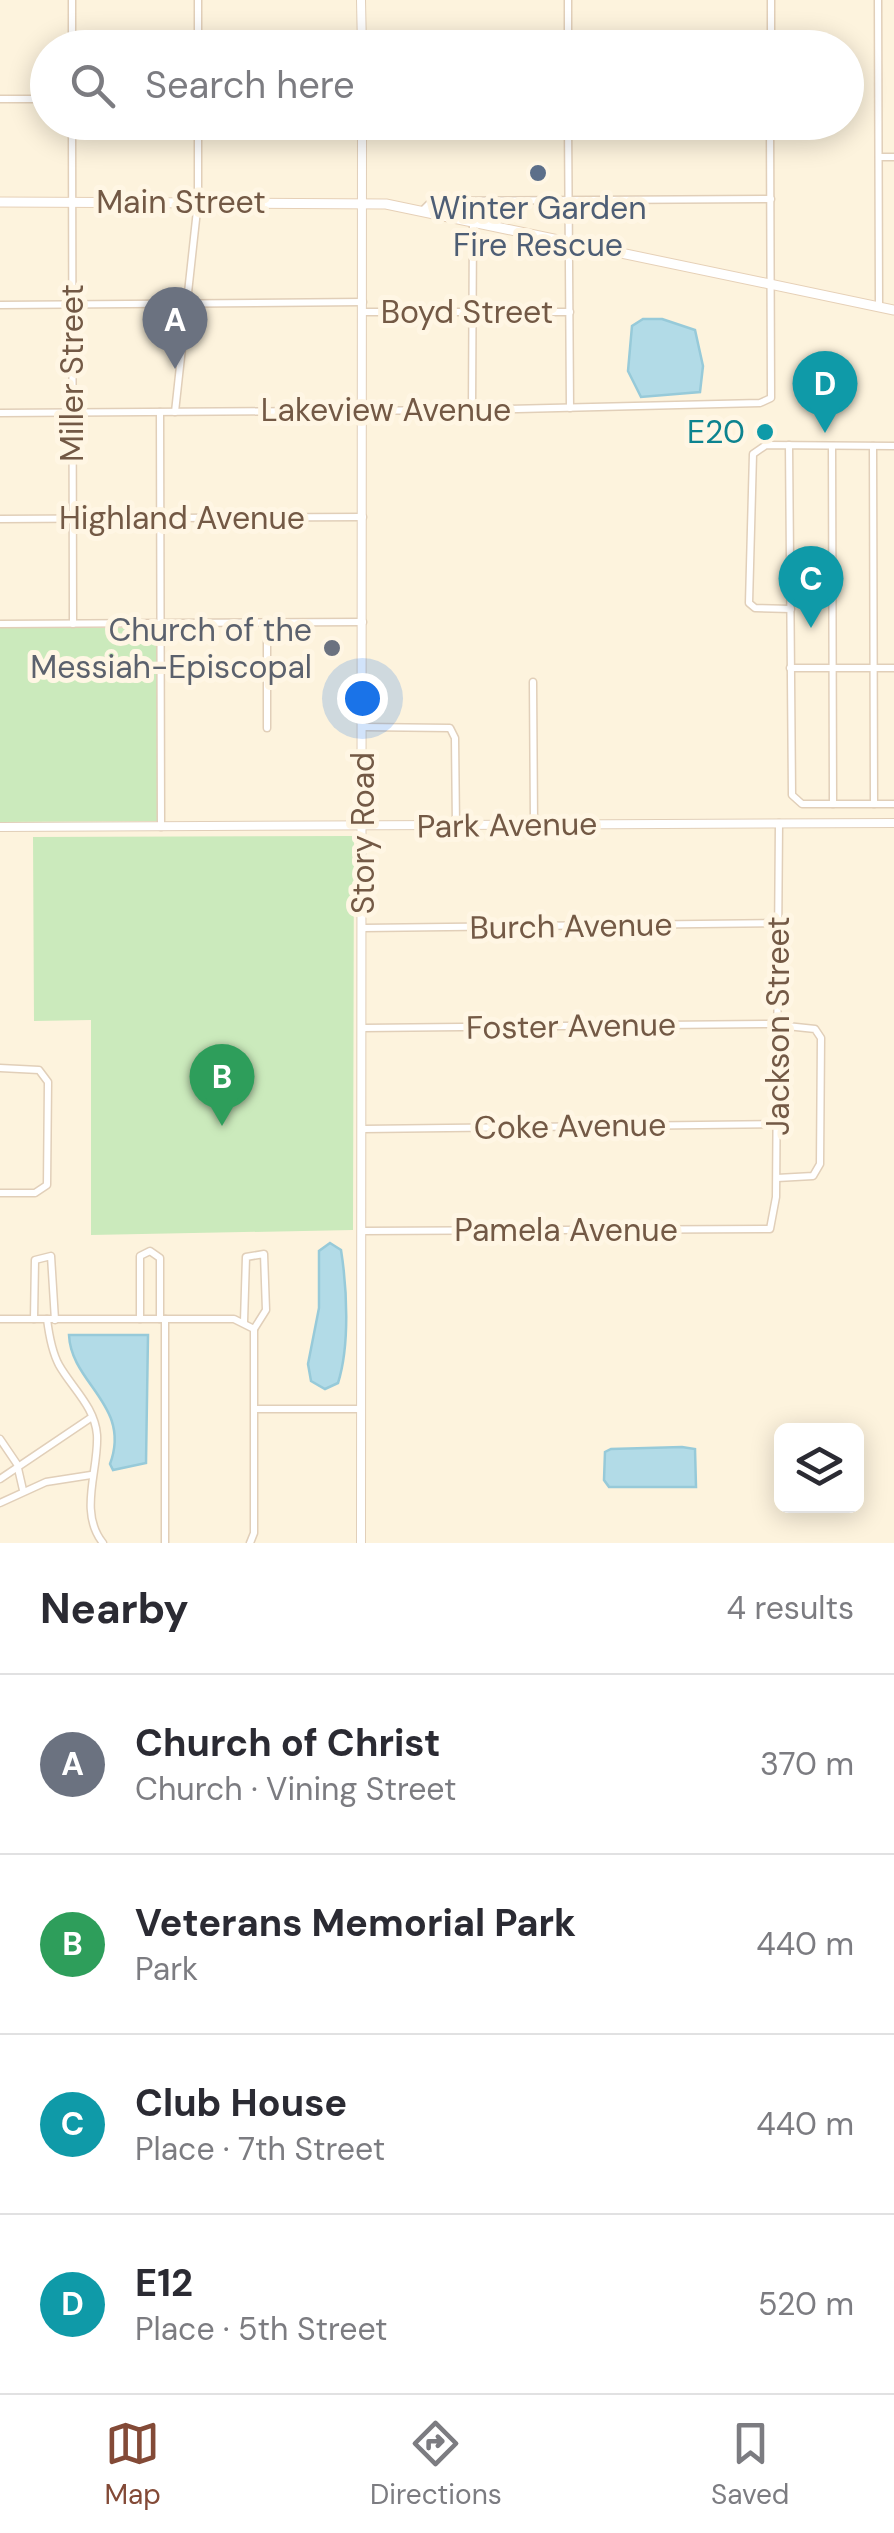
<!DOCTYPE html>
<html lang="en">
<head>
<meta charset="utf-8">
<style>
	:root { --surface:#fff; --page:#f2f2f3; --text:#2b2b33; --muted:#7c7c81; --line:#e1e1e2; --accent:#834a37 }
	body { margin:0; font-family:"DM Sans",sans-serif; background:var(--page); color:var(--text) }
	.controls { position:absolute; right:30px; bottom:30px; display:grid; overflow:hidden; border-radius:15px; box-shadow:0 5px 25px #0003 }
	.controls button { width:90px; height:90px; display:grid; place-items:center; padding:0; border:0; border-bottom:2px solid var(--line); background:var(--surface); color:var(--text); font:50px sans-serif }
	.you { position:absolute; left:362px; top:698px; width:35px; height:35px; margin:-25px; border:8px solid #fff; border-radius:50%; background:#1a73e8; box-shadow:0 0 0 15px #1a73e833 }
	.badge { display:grid; place-items:center; width:65px; height:65px; border-radius:50%; background:var(--accent); color:#fff; font-size:32px; font-weight:700 }
	.pin { position:absolute; translate:-50% -82px; filter:drop-shadow(0 2px 5px #0008) }
	.pin::after { content:''; position:absolute; top:52px; width:35px; height:30px; background:inherit; clip-path:polygon(0 0,100% 0,50% 100%) }
	.list { margin:0; padding:0; list-style:none }
	h2 { display:flex; justify-content:space-between; align-items:center; height:130px; margin:0; padding:0 40px; font-size:42px }
	h2 small { font-size:32px; font-weight:400; color:var(--muted) }
	.list li { display:grid; grid-template-columns:65px 1fr auto; gap:30px; align-items:center; box-sizing:border-box; height:180px; padding:0 40px; border-top:2px solid var(--line) }
	.list b { display:block; font-size:38px; white-space:nowrap }
	.list p { margin:0; font-size:32px; white-space:nowrap; color:var(--muted) }
	.list em { font-size:32px; font-style:normal; color:var(--muted) }
	.icon { flex:none; width:55px; height:55px; fill:none; stroke:currentColor; stroke-width:2; stroke-linecap:round; stroke-linejoin:round }
	.map { position:relative; flex:none; width:894px; height:1543px; overflow:hidden }
	.search { position:absolute; background:var(--surface); box-shadow:0 5px 25px #0003; left:30px; right:30px; top:30px; height:110px; display:flex; align-items:center; gap:25px; box-sizing:border-box; padding:0 35px; border-radius:55px; color:var(--muted); font-size:38px }
	.sheet { height:850px; background:var(--surface) }
	nav { display:flex; justify-content:space-around; align-items:center; box-sizing:border-box; height:140px; border-top:2px solid var(--line); background:var(--surface); font-size:28px; color:var(--muted) }
	nav a { display:grid; justify-items:center; gap:5px }
	nav .on { color:var(--accent) }
	.map>svg:first-child { display:block }
</style>
</head>
<body>
<div class="map">
<svg width="894" height="1543" viewBox="0 0 894 1543">
	<rect width="100%" height="100%" fill="#fdf3dd"/>
	<g fill="#cbeabc">
		<polygon points="0,628 157,628 157,821 0,822"/>
		<polygon points="354,836 353,1230 91,1235 91,1020 34,1021 33,837"/>
	</g>
	<g fill="#b2dbe7" stroke="#97cad9" stroke-width="2.5">
		<polygon points="662,319 695,330 703,366 700,392 641,397 628,371 632,326 643,319"/>
		<path d="M330,1243L341,1250C347,1288 350,1345 338,1383L325,1389L311,1381L308,1364L319,1308V1251Z"/>
		<path d="M69,1335H148L146,1463L113,1470L110,1464C132,1405 71,1384 69,1335Z"/>
		<polygon points="682,1447 695,1449 696,1487 609,1487 604,1480 605,1452 611,1449"/>
	</g>
	<g fill="none" stroke-linecap="round" stroke-linejoin="round">
		<g stroke="#e1cfb9" stroke-width="9">
			<g id="minor">
				<polyline points="568,0 568,48"/>
				<polyline points="878,0 879,307"/>
				<polyline points="72,48 72,0"/>
				<polyline points="198,48 198,0"/>
				<polyline points="771,48 771,0"/>
				<polyline points="0,99 48,99"/>
				<polyline points="72,122 73,624"/>
				<polyline points="568,122 570,408"/>
				<polyline points="879,157 894,157"/>
				<polyline points="422,211 432,201 771,199"/>
				<polyline points="0,305 363,302"/>
				<polyline points="364,312 570,312"/>
				<polyline points="472,410 473,222"/>
				<polyline points="160,412 161,827"/>
				<polyline points="175,412 198,201 198,122"/>
				<polyline points="0,413 472,410 760,403 771,398 770,122"/>
				<polyline points="789,445 792,795 802,804 894,804"/>
				<polyline points="832,446 833,804"/>
				<polyline points="873,446 874,804"/>
				<polyline points="0,519 363,517"/>
				<polyline points="791,609 755,608 749,603 753,454 766,445 894,446"/>
				<polyline points="267,622 267,728"/>
				<polyline points="0,624 363,622"/>
				<polyline points="790,668 894,668"/>
				<polyline points="533,682 534,824"/>
				<polyline points="363,727 450,728 455,738 456,826"/>
				<polyline points="363,928 779,923"/>
				<polyline points="363,1028 768,1024 815,1029 821,1038 820,1164 813,1176 777,1178"/>
				<polyline points="0,1068 39,1070 48,1082 47,1185 35,1193 0,1193"/>
				<polyline points="363,1129 777,1124"/>
				<polyline points="362,1231 770,1229 776,1197 779,823"/>
				<polyline points="0,1319 234,1319 254,1329 254,1533 250,1543"/>
				<polyline points="34,1319 35,1260 51,1256 55,1320"/>
				<path d="M47,1319C49,1335 52,1352 59,1365C72,1388 95,1407 97,1435C99,1470 78,1512 103,1543"/>
				<polyline points="140,1319 140,1256 150,1251 160,1258 160,1319"/>
				<polyline points="244,1322 246,1257 264,1254 266,1310 254,1329"/>
				<polyline points="256,1409 361,1409"/>
				<polyline points="0,1439 17,1464 23,1490"/>
				<polyline points="0,1479 92,1417"/>
				<polyline points="0,1503 46,1482 91,1475"/>
				<polyline points="165,1543 165,1319"/>
			</g>
		</g>
		<g stroke="#e1cfb9" stroke-width="10">
			<g id="tertiary">
				<polyline points="361,0 362,48"/>
				<polyline points="0,827 894,823"/>
				<polyline points="361,1543 362,122"/>
			</g>
		</g>
		<g stroke="#e6d0b7" stroke-width="11">
			<polyline id="secondary" points="0,202 386,204 894,310"/>
		</g>
		<use href="#minor" stroke="#fff" stroke-width="6"/>
		<use href="#tertiary" stroke="#fff" stroke-width="8"/>
		<use href="#secondary" stroke="#fff" stroke-width="9"/>
	</g>
	<circle fill="#5c6f8a" stroke="#fff6e4" stroke-width="4" cx="538" cy="173" r="10"/>
	<circle fill="#0f9aa8" stroke="#fff6e4" stroke-width="4" cx="765" cy="432" r="10"/>
	<circle fill="#6b7280" stroke="#fff6e4" stroke-width="4" cx="332" cy="648" r="10"/>
	<g text-anchor="middle" dominant-baseline="central" stroke-width="10" stroke-linejoin="round" paint-order="stroke">
		<g font-size="32" fill="#735945" stroke="#fff6e4">
			<text x="181" y="202">Main Street</text>
			<text x="467" y="312">Boyd Street</text>
			<text transform="translate(72 373) rotate(-90)">Miller Street</text>
			<text x="386" y="410">Lakeview Avenue</text>
			<text x="182" y="518">Highland Avenue</text>
			<text transform="translate(507 825) rotate(-1)">Park Avenue</text>
			<text transform="translate(363 833) rotate(-90)">Story Road</text>
			<text transform="translate(571 926) rotate(-1)">Burch Avenue</text>
			<text transform="translate(571 1026) rotate(-1)">Foster Avenue</text>
			<text transform="translate(778 1026) rotate(-90)">Jackson Street</text>
			<text transform="translate(570 1126) rotate(-1)">Coke Avenue</text>
			<text x="566" y="1230">Pamela Avenue</text>
		</g>
		<g font-size="32" fill="#4e5e75" stroke="#fff6e4">
			<text x="538" y="208">Winter Garden<tspan x="538" dy="37">Fire Rescue</tspan></text>
		</g>
		<g font-size="32" fill="#0d838f" stroke="#fff6e4" text-anchor="end">
			<text x="745" y="432">E20</text>
		</g>
		<g font-size="32" fill="#5b616d" stroke="#fff6e4" text-anchor="end">
			<text x="312" y="630">Church of the<tspan x="312" dy="37">Messiah-Episcopal</tspan></text>
		</g>
	</g>
</svg>
<div class="controls">
<button><svg class="icon" aria-label="layers" viewBox="0 0 24 24"><path d="M12 4l9 5-9 5-9-5zM3 14l9 5 9-5"/></svg></button>
</div>
<div class="you"></div>
<div class="pin badge" style="left:175px;top:369px;background:#6b7280">A</div>
<div class="pin badge" style="left:222px;top:1126px;background:#2e9e5b">B</div>
<div class="pin badge" style="left:811px;top:628px;background:#0f9aa8">C</div>
<div class="pin badge" style="left:825px;top:433px;background:#0f9aa8">D</div>
<div class="search"><svg class="icon" aria-label="search" viewBox="0 0 24 24"><circle cx="10" cy="10" r="6"/><path d="M15 15l6 6"/></svg>Search here</div>
</div>
<section class="sheet">
<h2>Nearby<small>4 results</small></h2>
<ul class="list">
<li><span class="badge" style="background:#6b7280">A</span><div><b>Church of Christ</b><p>Church · Vining Street</p></div><em>370 m</em></li>
<li><span class="badge" style="background:#2e9e5b">B</span><div><b>Veterans Memorial Park</b><p>Park</p></div><em>440 m</em></li>
<li><span class="badge" style="background:#0f9aa8">C</span><div><b>Club House</b><p>Place · 7th Street</p></div><em>440 m</em></li>
<li><span class="badge" style="background:#0f9aa8">D</span><div><b>E12</b><p>Place · 5th Street</p></div><em>520 m</em></li>
</ul>
</section>
<nav>
<a class="on"><svg class="icon" aria-label="map" viewBox="0 0 24 24"><path d="M3 6l6-2 6 2 6-2v14l-6 2-6-2-6 2zM9 4v14M15 6v14"/></svg>Map</a>
<a><svg class="icon" aria-label="directions" viewBox="0 0 24 24"><path d="M12 3l9 9-9 9-9-9zM9 14v-3h6M13 9l2 2-2 2"/></svg>Directions</a>
<a><svg class="icon" aria-label="saved" viewBox="0 0 24 24"><path d="M7 4h10v16l-5-4-5 4z"/></svg>Saved</a>
</nav>
</body>
</html>
